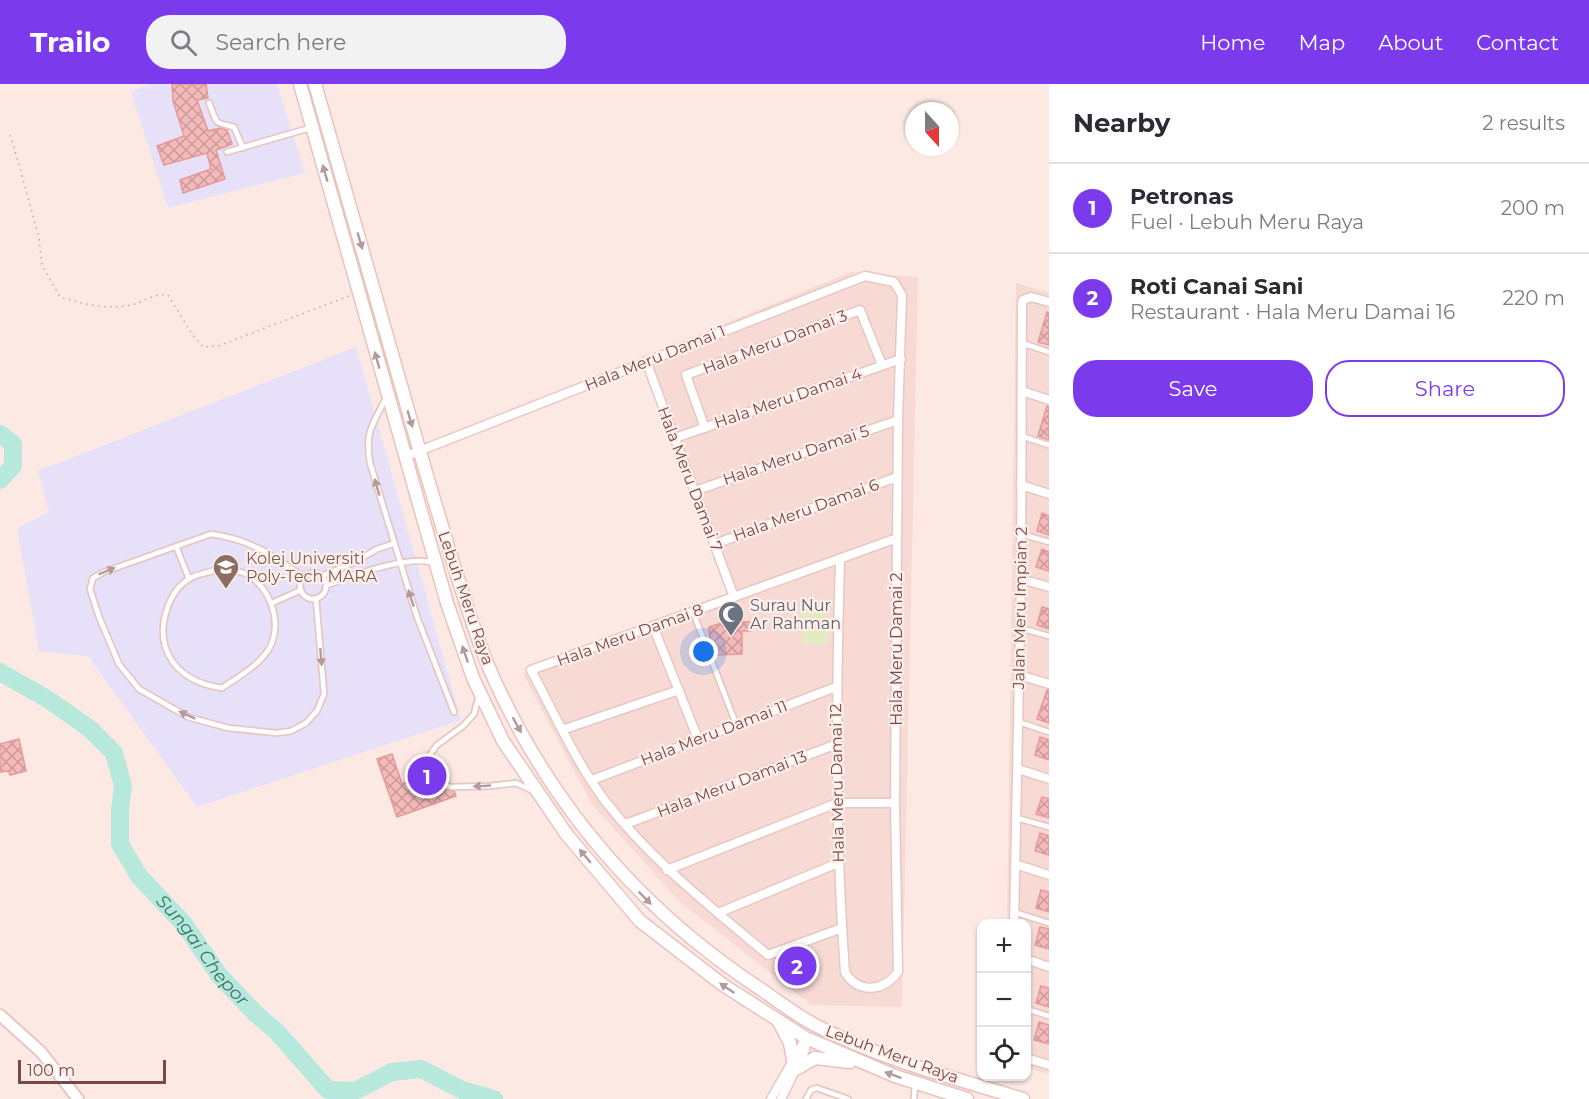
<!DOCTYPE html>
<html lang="en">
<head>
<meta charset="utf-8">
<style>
	:root { --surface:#fff; --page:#f2f2f3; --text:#2b2b33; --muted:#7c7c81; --line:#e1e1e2; --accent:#7c3aed }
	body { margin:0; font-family:Montserrat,sans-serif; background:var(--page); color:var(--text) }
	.controls { position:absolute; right:18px; bottom:18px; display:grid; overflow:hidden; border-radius:12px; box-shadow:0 2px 4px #0004 }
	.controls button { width:54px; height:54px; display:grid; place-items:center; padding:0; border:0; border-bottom:2px solid var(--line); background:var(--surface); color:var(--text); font:30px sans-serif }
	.compass { position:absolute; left:905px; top:18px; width:54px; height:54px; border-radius:50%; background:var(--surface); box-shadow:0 2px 4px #0004; rotate:159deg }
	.scale { position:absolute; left:18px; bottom:15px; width:148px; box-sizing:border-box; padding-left:6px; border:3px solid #774849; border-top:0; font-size:16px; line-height:21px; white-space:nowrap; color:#774849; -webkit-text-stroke:4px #ffefea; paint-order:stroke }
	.you { position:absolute; left:704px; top:568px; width:21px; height:21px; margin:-15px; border:4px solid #fff; border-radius:50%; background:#1a73e8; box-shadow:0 0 0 9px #1a73e833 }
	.badge { display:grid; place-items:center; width:39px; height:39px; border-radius:50%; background:var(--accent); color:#fff; font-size:20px; font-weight:700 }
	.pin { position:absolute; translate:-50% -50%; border:3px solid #fff; box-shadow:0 2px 6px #0006 }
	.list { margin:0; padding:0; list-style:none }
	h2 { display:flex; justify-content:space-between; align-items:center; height:78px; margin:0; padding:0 24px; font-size:26px }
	h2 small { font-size:20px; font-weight:400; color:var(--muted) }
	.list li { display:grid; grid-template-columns:39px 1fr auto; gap:18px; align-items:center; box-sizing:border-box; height:90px; padding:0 24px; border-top:2px solid var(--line) }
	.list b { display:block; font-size:22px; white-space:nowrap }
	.list p { margin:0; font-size:20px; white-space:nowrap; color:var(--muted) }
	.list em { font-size:20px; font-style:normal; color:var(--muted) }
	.actions { display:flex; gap:12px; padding:18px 24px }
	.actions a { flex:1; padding:14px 0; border:2px solid var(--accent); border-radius:24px; text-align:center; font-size:21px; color:var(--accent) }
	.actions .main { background:var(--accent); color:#fff }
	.icon { flex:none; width:33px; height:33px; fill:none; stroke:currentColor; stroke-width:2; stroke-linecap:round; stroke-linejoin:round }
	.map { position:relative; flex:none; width:1049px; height:1015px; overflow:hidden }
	header { display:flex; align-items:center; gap:36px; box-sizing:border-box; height:84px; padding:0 30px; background:var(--accent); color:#fff }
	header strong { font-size:28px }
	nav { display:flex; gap:33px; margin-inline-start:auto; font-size:21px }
	.search { width:420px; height:54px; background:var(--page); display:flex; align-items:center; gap:15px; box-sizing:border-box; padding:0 21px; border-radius:24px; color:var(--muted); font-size:22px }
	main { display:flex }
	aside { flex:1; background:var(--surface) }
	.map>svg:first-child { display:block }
</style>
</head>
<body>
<header>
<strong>Trailo</strong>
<div class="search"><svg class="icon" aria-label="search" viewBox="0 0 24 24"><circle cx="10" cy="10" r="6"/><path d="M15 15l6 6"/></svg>Search here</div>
<nav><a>Home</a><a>Map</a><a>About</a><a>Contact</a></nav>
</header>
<main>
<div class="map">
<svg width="1049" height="1015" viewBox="0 0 1049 1015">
	<defs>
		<pattern id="building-cross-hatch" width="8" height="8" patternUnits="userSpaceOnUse" patternTransform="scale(1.5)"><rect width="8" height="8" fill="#f4baba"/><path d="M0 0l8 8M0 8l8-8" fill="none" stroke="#ca9999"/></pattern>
	</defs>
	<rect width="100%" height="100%" fill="#fde9e3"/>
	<g fill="#f7dad4">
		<polygon points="851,188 918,193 902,923 811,921 680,818 591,719 523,590 736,514 643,273"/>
		<polygon points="1016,199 1049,209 1049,990 1027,984 1026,840 1007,840"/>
	</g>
	<g fill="#e6e0f9">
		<polygon points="150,0 277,0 305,89 168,124 131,8"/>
		<polygon points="356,263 461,636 197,723 88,572 39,567 17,444 49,428 38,387"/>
	</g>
	<polygon fill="#e3ebc1" points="825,520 828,559 804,561 801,523"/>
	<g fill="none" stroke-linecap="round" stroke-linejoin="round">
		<g stroke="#b7e8dc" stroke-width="18">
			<polyline points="0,350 13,360 13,382 0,396"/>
			<path id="s1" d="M0,588L49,616L90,645L114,669L123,702L120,726V760L139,792L184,840L219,891L256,930L277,948L328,1006L355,1007L392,988L421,985L462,1006L494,1015"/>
		</g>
	</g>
	<g fill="url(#building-cross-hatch)" stroke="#e7999a" stroke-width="1.5">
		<polygon points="172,0 206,0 208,14 197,16 208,47 220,44 227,46 232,60 216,66 225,95 183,109 180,96 211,85 207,69 164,81 157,62 184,52 173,17"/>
		<polygon points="1047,228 1049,229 1049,261 1038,258"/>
		<polygon points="1047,322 1049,323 1049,356 1038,352"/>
		<polygon points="1042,429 1049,432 1049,451 1037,447"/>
		<polygon points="1042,465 1049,468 1049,487 1036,483"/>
		<polygon points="1042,523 1049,525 1049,545 1037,541"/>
		<polygon points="741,533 741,538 752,538 751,547 742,547 742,570 714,571 710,560 709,543"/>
		<polygon points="1047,606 1049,606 1049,639 1037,635"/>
		<polygon points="1040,653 1049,656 1049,676 1035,671"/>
		<polygon points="19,655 26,687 10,691 9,687 0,688 0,660"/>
		<polygon points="392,670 402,700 428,691 435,702 454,707 456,712 397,733 377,675"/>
		<polygon points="1042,713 1049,715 1049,734 1036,730"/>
		<polygon points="1040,749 1049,752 1049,771 1035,767"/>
		<polygon points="1041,806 1049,808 1049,828 1036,824"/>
		<polygon points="1040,843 1049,845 1049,865 1035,861"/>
		<polygon points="797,867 812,876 799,896 782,885 793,869"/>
		<polygon points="1041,902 1049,904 1049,923 1036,919"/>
		<polygon points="1039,938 1049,941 1049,960 1034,956"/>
	</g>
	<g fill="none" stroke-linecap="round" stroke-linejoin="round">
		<g stroke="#e7c7c3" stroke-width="8">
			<g id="service">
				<path d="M209,19C218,40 212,38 234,43L243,64"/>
				<polyline points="227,68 310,44"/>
				<polyline points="1022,259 1049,268"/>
				<path d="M386,314C372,342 365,347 370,379L417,533L454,628"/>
				<polyline points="1021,352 1049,361"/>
				<polyline points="1021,450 1049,458"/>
				<polyline points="176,462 189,495"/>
				<path d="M216,486C224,487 236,486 244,489C269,501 282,535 271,561C262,580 238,593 222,604C179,598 153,568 167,525C171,513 177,502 189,495C196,490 207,489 216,486Z"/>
				<circle cx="313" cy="502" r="13"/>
				<polyline points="322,492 355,478 377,465 393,460"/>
				<path d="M303,493C273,471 249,455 211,450L104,488L93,494L90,505L99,533L119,580L139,605L188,633L228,644L277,649L291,647L306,639L317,627L324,610L316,515"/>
				<path d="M327,501C353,492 408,470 434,479"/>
				<polyline points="272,519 301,506"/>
				<polyline points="693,528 736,640"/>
				<polyline points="1020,544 1049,552"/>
				<polyline points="479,611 474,630 463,642 437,661 429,672 432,690 437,698 451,703 490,702 516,699 533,707"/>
				<polyline points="1019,638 1049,648"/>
				<polyline points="1017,734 1049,743"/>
				<polyline points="1014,828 1049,839"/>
				<polyline points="1026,925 1049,932"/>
				<polyline points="806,1015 811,1006 817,1004 848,1015"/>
				<polyline points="914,1015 915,999"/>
			</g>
		</g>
		<g stroke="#e7c7c3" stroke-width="11">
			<g id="minor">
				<polyline points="646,277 734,513"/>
				<polyline points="1022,307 1049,316"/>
				<polyline points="705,344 686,291 860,226 882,281"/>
				<polyline points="675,354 901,275"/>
				<path d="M404,373L865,192L894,198L902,211L898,336L895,719L898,888C883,908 858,910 845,888C835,750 836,613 840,475"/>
				<polyline points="1021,401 1049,410"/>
				<polyline points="695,407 898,336"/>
				<polyline points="715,460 897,393"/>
				<polyline points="1021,495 1049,503"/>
				<polyline points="653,542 698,655"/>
				<polyline points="1019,591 1049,600"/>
				<polyline points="562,646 679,606"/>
				<polyline points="1018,685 1049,695"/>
				<polyline points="592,696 836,603"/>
				<polyline points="626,740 837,660"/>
				<polyline points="1015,780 1049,791"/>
				<polyline points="667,786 837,719 895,719"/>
				<polyline points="718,829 838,779"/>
				<polyline points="1014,840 1021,495 1022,220 1023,216 1031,213 1049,218"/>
				<path d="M842,844L768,871C711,823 652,777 606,718C577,680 554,629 531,586L897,454"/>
				<polyline points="1026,875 1049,883"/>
				<polyline points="1026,974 1049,981"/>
				<polyline points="771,1015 806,954"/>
				<polyline points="781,1015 805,966 806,955"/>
			</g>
		</g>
		<g stroke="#e7c7c3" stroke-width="14">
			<polyline id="tertiary" points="0,931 41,968 78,1015"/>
		</g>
		<g stroke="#e9c2be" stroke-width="15">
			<g id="secondary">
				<polyline points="300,0 447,519 473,594 503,657 567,751 640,837 723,901 806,954 895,992 967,1015"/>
				<path d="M315,0C346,109 377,217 408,326C422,377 438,428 453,479C465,515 475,551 490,586C548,718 636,822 756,902C776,915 795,931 817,942C881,975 954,994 1023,1015"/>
				<polyline points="779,938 790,959 793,976"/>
				<polyline points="796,985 815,974 850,978"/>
			</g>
		</g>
		<path stroke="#d99d9d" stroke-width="1.5" stroke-dasharray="1.5 4.5" stroke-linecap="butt" d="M10,51L20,84L39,154L42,181L60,213C84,220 106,226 131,221C145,218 153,209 168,211L192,250L203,263L218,262L349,212"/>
		<use href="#service" stroke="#fff" stroke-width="4.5"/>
		<use href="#minor" stroke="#fff" stroke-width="8"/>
		<use href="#tertiary" stroke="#fff" stroke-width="10"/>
		<use href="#secondary" stroke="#fff" stroke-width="12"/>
	</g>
	<defs><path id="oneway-solid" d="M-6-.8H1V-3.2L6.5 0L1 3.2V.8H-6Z" transform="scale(1.5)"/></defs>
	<g fill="#b49a9b">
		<use href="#oneway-solid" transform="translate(325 89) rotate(-106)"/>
		<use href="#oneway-solid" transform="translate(360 157) rotate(74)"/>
		<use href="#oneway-solid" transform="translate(377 276) rotate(-106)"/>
		<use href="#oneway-solid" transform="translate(410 335) rotate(74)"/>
		<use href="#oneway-solid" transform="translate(377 403) rotate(-106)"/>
		<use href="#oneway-solid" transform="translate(107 487) rotate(-22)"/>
		<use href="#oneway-solid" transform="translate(411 514) rotate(-108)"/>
		<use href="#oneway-solid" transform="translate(465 570) rotate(-109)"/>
		<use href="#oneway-solid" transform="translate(321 573) rotate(85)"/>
		<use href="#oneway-solid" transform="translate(187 631) rotate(-156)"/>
		<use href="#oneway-solid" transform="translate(517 641) rotate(61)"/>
		<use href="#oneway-solid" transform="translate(482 702) rotate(177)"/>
		<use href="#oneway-solid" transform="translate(585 772) rotate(-130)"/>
		<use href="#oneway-solid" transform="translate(645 814) rotate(45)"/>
		<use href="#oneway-solid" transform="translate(727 904) rotate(-146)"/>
		<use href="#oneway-solid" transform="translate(893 991) rotate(-160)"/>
	</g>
	<defs>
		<g id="university-pin" transform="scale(1.35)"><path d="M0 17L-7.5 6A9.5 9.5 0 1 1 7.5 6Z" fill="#8d6e63" stroke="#ffefea"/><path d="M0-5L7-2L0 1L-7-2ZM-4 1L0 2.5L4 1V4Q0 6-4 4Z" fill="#fff"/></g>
		<g id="mosque-pin" transform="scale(1.35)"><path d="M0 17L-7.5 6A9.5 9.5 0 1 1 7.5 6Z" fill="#6b7280" stroke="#ffefea"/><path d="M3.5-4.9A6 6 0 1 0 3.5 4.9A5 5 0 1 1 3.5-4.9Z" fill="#fff"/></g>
	</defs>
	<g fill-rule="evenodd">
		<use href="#university-pin" x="226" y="483"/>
		<use href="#mosque-pin" x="731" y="530"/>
	</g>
	<g text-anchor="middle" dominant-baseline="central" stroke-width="4.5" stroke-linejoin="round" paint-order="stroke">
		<g font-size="16" fill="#774849" stroke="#ffefea">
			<text transform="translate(775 258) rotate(-21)">Hala Meru Damai 3</text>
			<text transform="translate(655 274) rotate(-22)">Hala Meru Damai 1</text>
			<text transform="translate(788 314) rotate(-19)">Hala Meru Damai 4</text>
			<text transform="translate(796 371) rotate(-19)">Hala Meru Damai 5</text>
			<text transform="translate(690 395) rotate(69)">Hala Meru Damai 7</text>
			<text transform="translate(806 426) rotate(-20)">Hala Meru Damai 6</text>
			<text transform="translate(466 514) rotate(71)">Lebuh Meru Raya</text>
			<text transform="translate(1020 524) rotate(-89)">Jalan Meru Impian 2</text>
			<text transform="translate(630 551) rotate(-20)">Hala Meru Damai 8</text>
			<text transform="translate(896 565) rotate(-90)">Hala Meru Damai 2</text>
			<text transform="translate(714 649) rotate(-21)">Hala Meru Damai 11</text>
			<text transform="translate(837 699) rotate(-91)">Hala Meru Damai 12</text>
			<text transform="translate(732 700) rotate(-21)">Hala Meru Damai 13</text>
			<text transform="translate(892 970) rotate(20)">Lebuh Meru Raya</text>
		</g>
		<g font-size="16" fill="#785e54" stroke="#ffefea" text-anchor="start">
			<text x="246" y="474">Kolej Universiti<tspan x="246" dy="18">Poly-Tech MARA</tspan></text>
		</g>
		<g font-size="16" fill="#5b616d" stroke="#ffefea" text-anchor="start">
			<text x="750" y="521">Surau Nur<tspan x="750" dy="18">Ar Rahman</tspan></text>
		</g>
		<g font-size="18" font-style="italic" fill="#387668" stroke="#ffefea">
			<text stroke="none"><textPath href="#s1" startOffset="368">Sungai Chepor</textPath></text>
		</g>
	</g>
</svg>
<div class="controls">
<button>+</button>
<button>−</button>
<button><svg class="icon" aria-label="locate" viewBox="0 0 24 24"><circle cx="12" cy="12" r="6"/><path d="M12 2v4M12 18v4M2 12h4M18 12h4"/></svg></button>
</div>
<svg class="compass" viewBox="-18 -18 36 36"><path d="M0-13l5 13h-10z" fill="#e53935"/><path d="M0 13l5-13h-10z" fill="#7c7c81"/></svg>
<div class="scale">100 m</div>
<div class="you"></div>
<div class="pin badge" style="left:427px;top:692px">1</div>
<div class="pin badge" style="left:797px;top:882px">2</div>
</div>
<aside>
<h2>Nearby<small>2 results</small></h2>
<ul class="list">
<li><span class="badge">1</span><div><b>Petronas</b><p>Fuel · Lebuh Meru Raya</p></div><em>200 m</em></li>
<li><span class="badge">2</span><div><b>Roti Canai Sani</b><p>Restaurant · Hala Meru Damai 16</p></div><em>220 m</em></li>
</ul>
<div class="actions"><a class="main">Save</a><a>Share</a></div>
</aside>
</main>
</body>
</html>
